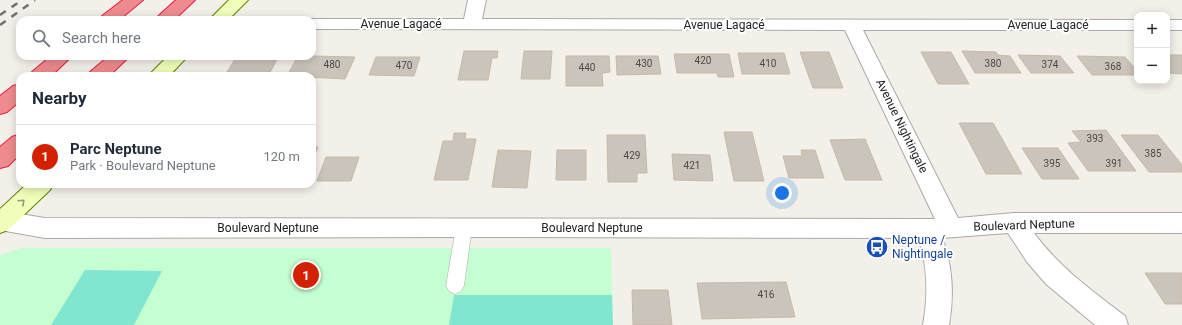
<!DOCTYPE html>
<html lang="en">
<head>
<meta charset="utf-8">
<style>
	:root { --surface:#fff; --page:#f2f2f3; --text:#1f2937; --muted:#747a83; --line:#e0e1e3; --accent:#d32100 }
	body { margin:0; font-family:Roboto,sans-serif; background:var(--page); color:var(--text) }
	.controls { position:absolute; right:12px; top:12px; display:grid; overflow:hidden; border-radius:8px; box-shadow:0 2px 10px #0003 }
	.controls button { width:36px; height:36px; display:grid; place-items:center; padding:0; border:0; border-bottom:1px solid var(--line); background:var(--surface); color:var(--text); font:20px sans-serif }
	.you { position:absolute; left:782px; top:193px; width:14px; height:14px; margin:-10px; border:3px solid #fff; border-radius:50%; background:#1a73e8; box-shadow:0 0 0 6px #1a73e833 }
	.badge { display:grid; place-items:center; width:26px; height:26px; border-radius:50%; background:var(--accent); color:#fff; font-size:13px; font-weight:700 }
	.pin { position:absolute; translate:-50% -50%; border:2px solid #fff; box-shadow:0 1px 4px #0006 }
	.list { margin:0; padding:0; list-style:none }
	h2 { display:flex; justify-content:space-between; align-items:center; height:52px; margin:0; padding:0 16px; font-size:17px }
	h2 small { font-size:13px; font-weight:400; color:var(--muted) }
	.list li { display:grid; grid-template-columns:26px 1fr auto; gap:12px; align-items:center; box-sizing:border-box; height:64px; padding:0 16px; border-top:1px solid var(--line) }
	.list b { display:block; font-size:15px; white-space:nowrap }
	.list p { margin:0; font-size:13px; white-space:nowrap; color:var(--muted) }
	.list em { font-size:13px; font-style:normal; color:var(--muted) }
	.icon { flex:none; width:22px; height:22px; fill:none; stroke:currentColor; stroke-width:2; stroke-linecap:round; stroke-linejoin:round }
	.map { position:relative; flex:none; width:1182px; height:325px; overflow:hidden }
	.search { position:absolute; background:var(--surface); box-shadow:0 2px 10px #0003; left:16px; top:16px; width:300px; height:44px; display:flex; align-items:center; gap:10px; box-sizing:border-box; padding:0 14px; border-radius:12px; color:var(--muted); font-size:15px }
	.panel { position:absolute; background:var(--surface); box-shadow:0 2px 10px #0003; left:16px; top:72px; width:300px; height:116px; border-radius:12px }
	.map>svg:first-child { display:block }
</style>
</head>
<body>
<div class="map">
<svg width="1182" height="325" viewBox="0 0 1182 325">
	<rect width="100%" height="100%" fill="#f2f0e8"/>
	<polygon fill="#c4fed1" points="21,248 611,248 613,325 0,325 0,255"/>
	<g fill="#81e6cf">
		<polygon points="85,270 162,271 134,325 51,325"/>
		<polygon points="454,295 612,295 613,325 449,325"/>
	</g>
	<g fill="#cbc4ba" stroke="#c5baa9">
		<polygon points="464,51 498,51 497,58 492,58 488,80 458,80"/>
		<polygon points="524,51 552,51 550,79 521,79"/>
		<polygon points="962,51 996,52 998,55 1010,56 1021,73 975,73"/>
		<polygon points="800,52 829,52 843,88 813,88"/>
		<polygon points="921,52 951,52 969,84 938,84"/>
		<polygon points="738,53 784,53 790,74 742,74"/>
		<polygon points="674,54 729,54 734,77 718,77 717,73 677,73"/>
		<polygon points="1018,55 1060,56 1074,73 1031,73"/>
		<polygon points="1167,55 1182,55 1182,74 1167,73"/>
		<polygon points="237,56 279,56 268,76 225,75"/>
		<polygon points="298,56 312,56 355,57 345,79 287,76"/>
		<polygon points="566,56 609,56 610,72 602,73 603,86 566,86"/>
		<polygon points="616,56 658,56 661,74 617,75"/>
		<polygon points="1077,56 1125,57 1137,71 1137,75 1092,75"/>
		<polygon points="376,57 420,57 414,76 369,75"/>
		<polygon points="959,123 993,123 1022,174 986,174"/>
		<polygon points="1106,130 1136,171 1088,171 1068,143 1081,142 1072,131"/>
		<polygon points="724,132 752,132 764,181 734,181"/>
		<polygon points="454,133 466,133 465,139 476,139 468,180 434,180 443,141 453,141"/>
		<polygon points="607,135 645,135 647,173 637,173 637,182 608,182"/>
		<polygon points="1121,135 1158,135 1182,165 1182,172 1149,172"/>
		<polygon points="865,139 882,180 845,180 830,140"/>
		<polygon points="312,147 318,147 312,162"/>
		<polygon points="1022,148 1058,148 1079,179 1042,179"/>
		<polygon points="498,150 531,151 527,188 492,187"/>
		<polygon points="557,150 586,150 586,180 556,180"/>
		<polygon points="801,150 815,150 824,178 789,178 783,156 802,156"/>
		<polygon points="672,154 710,155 713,181 674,180"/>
		<polygon points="326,157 359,157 351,181 317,181"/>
		<polygon points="198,184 238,184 237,186 197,185"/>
		<polygon points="269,184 303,184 302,187 268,187"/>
		<polygon points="1145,273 1182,273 1182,304 1165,304"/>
		<polygon points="786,282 795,317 702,319 697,283"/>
		<polygon points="632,290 668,290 672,325 633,325"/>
	</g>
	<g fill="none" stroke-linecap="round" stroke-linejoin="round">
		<g stroke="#a9a9a9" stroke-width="1">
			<polygon id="service" points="464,220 470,222 472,227 464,286 461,291 455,294 449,291 446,286 456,227 458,222"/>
		</g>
		<g stroke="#a9a9a9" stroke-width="2">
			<g id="minor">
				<path d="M468,0H486L482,19L1137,20V30H863L958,218L1014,213H1182V233H1034C1059,267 1091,290 1125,316L1128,325H1095L1046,284L1027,262L1008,233L942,238C953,265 954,297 949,325H923C928,297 928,265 918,238L464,237L45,238L0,230V212L2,211L45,218L935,219L845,30L312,29V20H307L312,19H464Z"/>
				<rect x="1167" y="20" width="15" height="10"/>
			</g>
		</g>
		<g stroke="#5f8100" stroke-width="2">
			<g id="secondary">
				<polygon points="229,0 248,0 228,20 209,20"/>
				<polygon points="168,56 188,56 169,76 148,76"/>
				<polygon points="27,184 53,184 50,190 8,230 0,233 0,209"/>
			</g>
		</g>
		<g stroke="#e91d43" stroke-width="2">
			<g id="motorway">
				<polygon points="123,0 143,0 119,20 99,20 102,16"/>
				<polygon points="176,0 195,0 174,20 154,20"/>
				<polygon points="51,56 72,56 51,76 29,76 32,72"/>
				<polygon points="109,56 130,56 109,76 87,76 90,72"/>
				<polygon points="20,84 20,101 7,112 0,114 0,96 13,86"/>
				<polygon points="20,134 20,154 8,166 0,168 0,147 12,137"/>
			</g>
		</g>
		<use href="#service" fill="#fff" fill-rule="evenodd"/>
		<use href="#minor" fill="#fff" fill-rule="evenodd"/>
		<use href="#secondary" fill="#f0feba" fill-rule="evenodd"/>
		<use href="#motorway" fill="#ee8b8e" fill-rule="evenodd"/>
		<g stroke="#707070" stroke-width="2.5" stroke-dasharray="7 7" stroke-linecap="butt">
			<polyline points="0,15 22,0"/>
			<polyline points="0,25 35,0"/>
		</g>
	</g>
	<defs><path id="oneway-chevron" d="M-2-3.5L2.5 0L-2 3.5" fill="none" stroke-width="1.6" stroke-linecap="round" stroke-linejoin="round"/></defs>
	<use stroke="#939b76" href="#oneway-chevron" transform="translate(22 202) rotate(-43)"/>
	<defs>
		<g id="bus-disc" transform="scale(1.15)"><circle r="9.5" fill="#1a4fb4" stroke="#fff"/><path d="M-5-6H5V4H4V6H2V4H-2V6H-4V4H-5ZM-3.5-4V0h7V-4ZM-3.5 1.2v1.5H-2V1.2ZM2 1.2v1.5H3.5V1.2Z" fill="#fff"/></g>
	</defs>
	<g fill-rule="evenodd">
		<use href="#bus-disc" x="877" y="247"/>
	</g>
	<g text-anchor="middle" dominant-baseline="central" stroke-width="4" stroke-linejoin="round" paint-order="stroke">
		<g font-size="10" fill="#4c4a48">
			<text x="703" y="60">420</text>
			<text x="644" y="63">430</text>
			<text x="768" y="63">410</text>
			<text x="993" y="63">380</text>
			<text x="332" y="64">480</text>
			<text x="1050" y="64">374</text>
			<text x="404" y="65">470</text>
			<text x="1113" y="66">368</text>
			<text x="587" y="67">440</text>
			<text x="1095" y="138">393</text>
			<text x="1153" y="153">385</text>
			<text x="632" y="155">429</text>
			<text x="1052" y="163">395</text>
			<text x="1114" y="163">391</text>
			<text x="692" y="165">421</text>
			<text x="766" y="294">416</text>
		</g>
		<g font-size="12" fill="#222" stroke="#fff">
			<text x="401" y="24">Avenue Lagacé</text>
			<text x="724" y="25">Avenue Lagacé</text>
			<text x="1048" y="25">Avenue Lagacé</text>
			<text transform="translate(902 126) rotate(64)">Avenue Nightingale</text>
			<text transform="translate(1024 225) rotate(-2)">Boulevard Neptune</text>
			<text x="268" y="228">Boulevard Neptune</text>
			<text x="592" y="228">Boulevard Neptune</text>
		</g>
		<g font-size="12" fill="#164399" stroke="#fff" text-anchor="start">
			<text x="892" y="240">Neptune /<tspan x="892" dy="14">Nightingale</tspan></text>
		</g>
	</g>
</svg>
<div class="controls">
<button>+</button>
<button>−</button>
</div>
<div class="you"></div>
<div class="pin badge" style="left:306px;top:275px">1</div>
<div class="search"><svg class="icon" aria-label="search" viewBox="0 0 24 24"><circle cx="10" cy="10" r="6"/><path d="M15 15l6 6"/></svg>Search here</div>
<section class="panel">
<h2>Nearby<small></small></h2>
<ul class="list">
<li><span class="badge">1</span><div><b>Parc Neptune</b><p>Park · Boulevard Neptune</p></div><em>120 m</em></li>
</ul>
</section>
</div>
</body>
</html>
